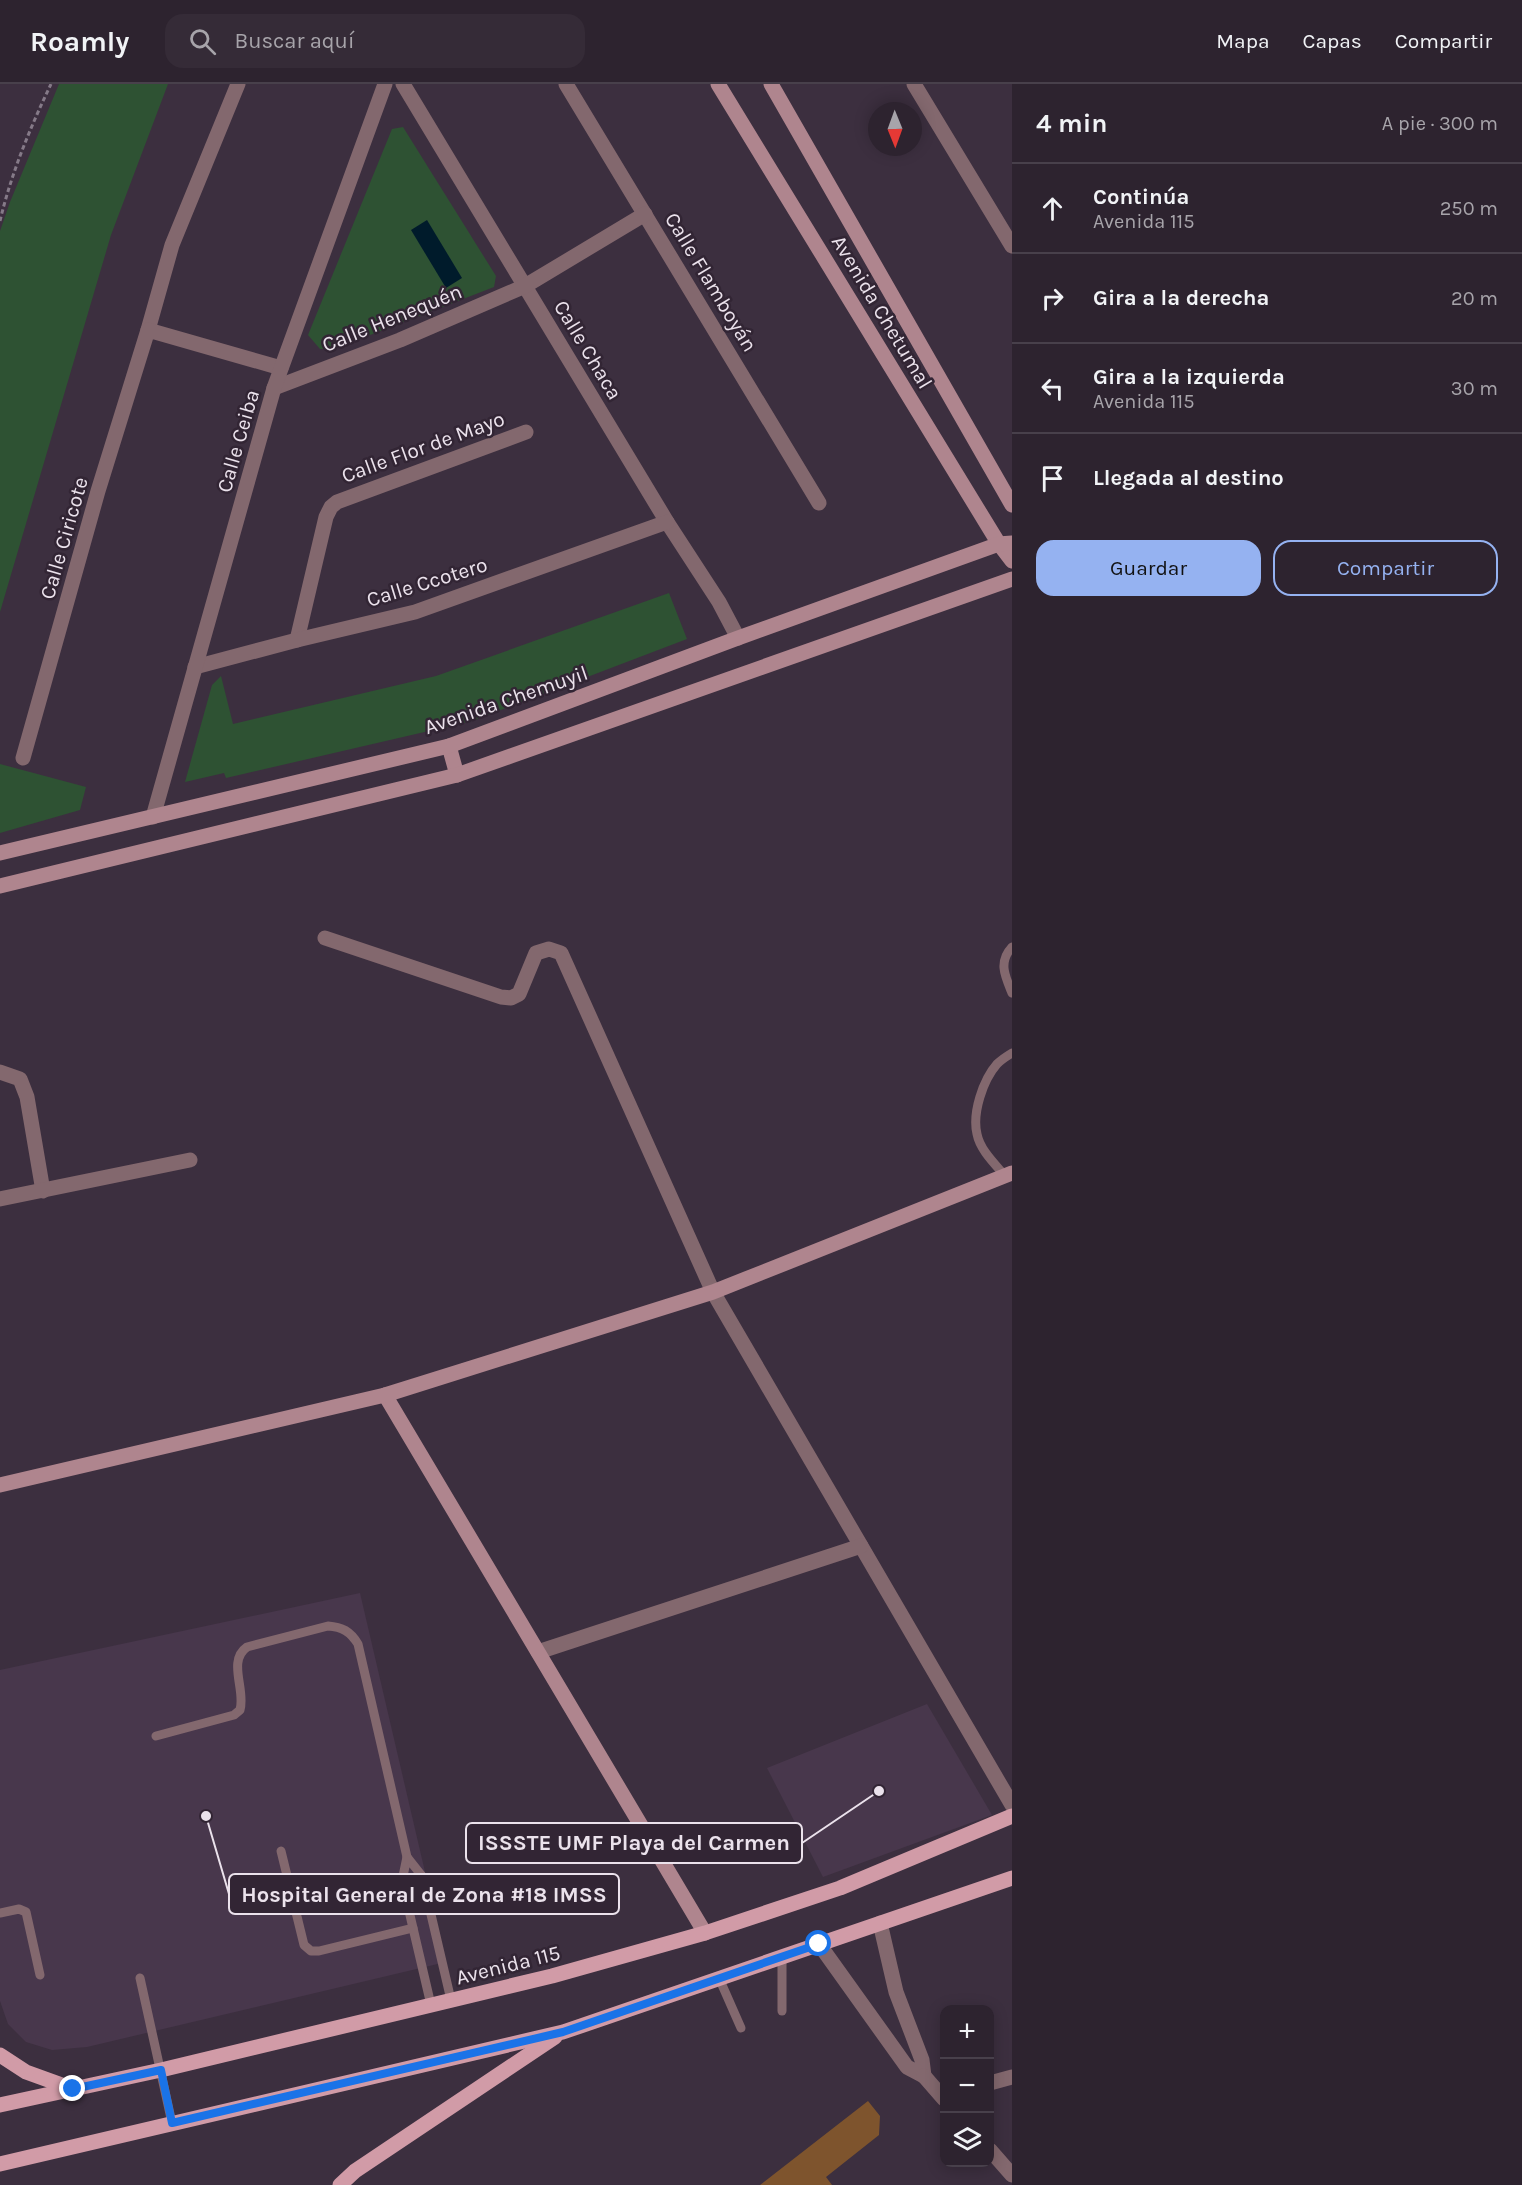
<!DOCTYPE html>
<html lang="es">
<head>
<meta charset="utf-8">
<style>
	:root { --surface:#2d232f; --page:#352b37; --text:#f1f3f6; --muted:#a7a4aa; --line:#48404b; --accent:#95b2f1 }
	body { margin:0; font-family:Karla,sans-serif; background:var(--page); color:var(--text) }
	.controls { position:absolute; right:18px; bottom:18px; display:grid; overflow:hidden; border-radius:12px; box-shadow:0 3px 15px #0003 }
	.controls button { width:54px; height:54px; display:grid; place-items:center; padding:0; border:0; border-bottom:2px solid var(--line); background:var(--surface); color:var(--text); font:30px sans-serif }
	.compass { position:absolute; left:868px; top:18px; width:54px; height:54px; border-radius:50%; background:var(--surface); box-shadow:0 3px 15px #0003; rotate:179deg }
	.stop { position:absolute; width:18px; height:18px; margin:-14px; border:4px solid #1a73e8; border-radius:50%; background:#fff }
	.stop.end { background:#1a73e8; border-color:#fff; box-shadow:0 2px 6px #0008 }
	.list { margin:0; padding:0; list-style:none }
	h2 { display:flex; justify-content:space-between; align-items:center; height:78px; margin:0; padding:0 24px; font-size:26px }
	h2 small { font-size:20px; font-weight:400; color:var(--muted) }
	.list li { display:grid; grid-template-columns:39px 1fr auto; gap:18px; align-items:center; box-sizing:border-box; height:90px; padding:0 24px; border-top:2px solid var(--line) }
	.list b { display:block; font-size:22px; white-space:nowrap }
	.list p { margin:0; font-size:20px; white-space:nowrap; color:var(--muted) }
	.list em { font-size:20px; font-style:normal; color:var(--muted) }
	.actions { display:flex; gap:12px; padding:18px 24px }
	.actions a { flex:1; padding:14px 0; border:2px solid var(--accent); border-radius:18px; text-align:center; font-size:21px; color:var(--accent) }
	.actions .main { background:var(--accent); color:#111 }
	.icon { flex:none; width:33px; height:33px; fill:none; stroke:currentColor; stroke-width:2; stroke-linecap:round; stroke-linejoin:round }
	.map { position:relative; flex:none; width:1012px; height:2101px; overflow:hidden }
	header { display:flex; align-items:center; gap:36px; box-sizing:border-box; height:84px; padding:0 30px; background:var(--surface); border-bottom:2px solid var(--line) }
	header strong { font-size:28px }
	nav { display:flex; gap:33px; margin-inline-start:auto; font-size:21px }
	.search { width:420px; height:54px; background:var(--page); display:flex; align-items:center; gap:15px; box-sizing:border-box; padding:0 21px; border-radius:18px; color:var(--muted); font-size:22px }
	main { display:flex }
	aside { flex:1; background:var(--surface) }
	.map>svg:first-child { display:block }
</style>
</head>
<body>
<header>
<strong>Roamly</strong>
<div class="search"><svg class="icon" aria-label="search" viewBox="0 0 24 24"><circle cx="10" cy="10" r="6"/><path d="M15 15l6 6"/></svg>Buscar aquí</div>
<nav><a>Mapa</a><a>Capas</a><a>Compartir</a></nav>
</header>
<main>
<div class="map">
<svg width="1012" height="2101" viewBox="0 0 1012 2101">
	<rect width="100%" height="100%" fill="#3c2f3f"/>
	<g fill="#48374c">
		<polygon points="360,1509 446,1878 87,1963 52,1966 26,1958 8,1940 0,1917 0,1586"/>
		<polygon points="927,1620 992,1731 823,1793 767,1684"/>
	</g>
	<g fill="#2e5233">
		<polygon points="59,0 168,0 111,151 0,528 0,147 10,118"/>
		<polygon points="403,43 496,192 494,203 334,265 320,265 308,251 392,45"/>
		<polygon points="669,509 687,555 472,637 226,694 224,689 185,698 212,601 221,592 233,640 436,592"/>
		<polygon points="0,680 86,703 80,726 0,749"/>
	</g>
	<polygon fill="#001b2b" points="427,136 462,194 446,204 411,146"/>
	<polygon fill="#7e542d" points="868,2017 880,2032 879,2051 826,2093 832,2101 760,2101"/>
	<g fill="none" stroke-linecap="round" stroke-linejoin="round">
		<path stroke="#857a88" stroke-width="3" stroke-dasharray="4.5 3" stroke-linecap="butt" d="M0,137C11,90 30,44 51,0"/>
		<g stroke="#83686e" stroke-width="9">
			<path d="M1012,863C998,878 1005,892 1012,909"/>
			<path d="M1006,1093C995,1080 980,1066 977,1050C972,1029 983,996 997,980C1001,976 1007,972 1012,969"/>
			<path d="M156,1652L234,1631L240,1626C246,1606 227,1577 247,1563L328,1542C342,1543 350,1547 358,1560L407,1773"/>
			<polyline points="281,1767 304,1861 311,1867 319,1867 413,1844"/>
			<polyline points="294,1824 422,1792"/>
			<polyline points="0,1829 19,1825 26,1828 40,1891"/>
			<polyline points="782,1873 782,1927"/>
			<polyline points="140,1894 172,2039"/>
			<polyline points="719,1894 741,1944"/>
			<polyline points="431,1921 402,1797 407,1773 422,1792 451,1916"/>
		</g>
		<g stroke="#83686e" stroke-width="15">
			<polyline points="403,0 667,438 719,518 738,554"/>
			<polyline points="566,0 819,419"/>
			<polyline points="914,0 1012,162"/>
			<polyline points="148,246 172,161 238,0"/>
			<polyline points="274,304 400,256 525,202 645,130"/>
			<polyline points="297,556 326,433 331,423 337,418 526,348"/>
			<polyline points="195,583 297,556 415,528 667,438"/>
			<polyline points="23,674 98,407 148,246 281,284"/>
			<polyline points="153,733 274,304 385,0"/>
			<polyline points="325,854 501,913 511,914 519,910 536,869 549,865 561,869 713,1208 1012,1721"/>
			<polyline points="0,988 20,995 27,1013 43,1107"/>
			<polyline points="0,1115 190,1076"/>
			<polyline points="538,1568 861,1462"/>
			<polyline points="819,1860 907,1983 924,1992 922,1976 896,1908 880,1839"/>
			<polyline points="924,1992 944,2015"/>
			<polyline points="990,1999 1012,1993"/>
			<polyline points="990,2066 1012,2091"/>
		</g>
		<g stroke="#af858e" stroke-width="15">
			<polyline points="718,0 999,460 1012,477"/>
			<polyline points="771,0 1012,421"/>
			<polyline points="449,662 457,691"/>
			<polyline points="0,769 449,662 738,554 999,460 1012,459"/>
			<polyline points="0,802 457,691 1012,495"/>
			<polyline points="385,1311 705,1849"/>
			<polyline points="0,1401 385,1311 713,1208 1012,1089"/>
		</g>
		<g stroke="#d19ba7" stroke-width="15">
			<polyline points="0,1971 26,1988 73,2005"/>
			<polyline points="0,2021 161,1986 552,1892 705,1849 840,1804 1012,1732"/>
			<polyline points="0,2080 563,1948 1012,1794"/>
			<polyline points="340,2101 355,2087 555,1953"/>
		</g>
	</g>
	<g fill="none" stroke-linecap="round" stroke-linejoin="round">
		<polyline stroke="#1a73e8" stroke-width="8" points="73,2005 161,1986 172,2039 563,1948 819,1860"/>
	</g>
	<g text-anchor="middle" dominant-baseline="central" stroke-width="5" stroke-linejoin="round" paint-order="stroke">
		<g font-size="21" fill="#ebe2ec" stroke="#322534">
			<text transform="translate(711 198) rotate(59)">Calle Flamboyán</text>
			<text transform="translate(882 228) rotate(59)">Avenida Chetumal</text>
			<text transform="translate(392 234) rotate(-22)">Calle Henequén</text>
			<text transform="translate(588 266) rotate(59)">Calle Chaca</text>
			<text transform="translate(238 357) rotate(-74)">Calle Ceiba</text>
			<text transform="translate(423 363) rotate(-20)">Calle Flor de Mayo</text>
			<text transform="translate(64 454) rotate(-74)">Calle Ciricote</text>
			<text transform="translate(427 498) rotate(-17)">Calle Ccotero</text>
			<text transform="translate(506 616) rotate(-19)">Avenida Chemuyil</text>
			<text transform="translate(508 1881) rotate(-14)">Avenida 115</text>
		</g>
	</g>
	<path fill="none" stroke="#ebe2ec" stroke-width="2" d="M879 1707L802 1759M206 1732L229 1810"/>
	<g fill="#ebe2ec" stroke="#322534" stroke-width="2">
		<circle cx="879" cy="1707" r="6"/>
		<circle cx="206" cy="1732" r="6"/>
	</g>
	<g fill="#322534" stroke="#ebe2ec" stroke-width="2">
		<rect x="466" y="1739" width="336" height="40" rx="6"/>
		<rect x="229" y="1790" width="390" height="40" rx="6"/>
	</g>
	<g font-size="22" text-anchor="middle" font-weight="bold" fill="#ebe2ec">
		<text x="634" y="1766">ISSSTE UMF Playa del Carmen</text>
		<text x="424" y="1818">Hospital General de Zona #18 IMSS</text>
	</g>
</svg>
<div class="controls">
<button>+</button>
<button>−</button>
<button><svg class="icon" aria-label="layers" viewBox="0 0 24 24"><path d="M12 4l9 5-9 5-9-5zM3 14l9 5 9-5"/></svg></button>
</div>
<svg class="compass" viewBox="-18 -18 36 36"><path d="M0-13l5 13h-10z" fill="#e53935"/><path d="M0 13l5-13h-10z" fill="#a7a4aa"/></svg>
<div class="stop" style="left:819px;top:1860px"></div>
<div class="stop end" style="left:73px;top:2005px"></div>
</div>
<aside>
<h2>4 min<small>A pie · 300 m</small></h2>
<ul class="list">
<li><svg class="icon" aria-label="ahead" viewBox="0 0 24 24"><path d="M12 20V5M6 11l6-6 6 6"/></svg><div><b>Continúa</b><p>Avenida 115</p></div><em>250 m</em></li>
<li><svg class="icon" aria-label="right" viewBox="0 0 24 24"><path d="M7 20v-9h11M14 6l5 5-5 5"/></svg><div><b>Gira a la derecha</b></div><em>20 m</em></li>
<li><svg class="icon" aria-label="left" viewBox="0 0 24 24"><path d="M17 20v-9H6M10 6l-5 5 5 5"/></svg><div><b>Gira a la izquierda</b><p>Avenida 115</p></div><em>30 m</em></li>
<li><svg class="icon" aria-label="arrive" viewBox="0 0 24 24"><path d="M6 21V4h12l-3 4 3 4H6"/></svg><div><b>Llegada al destino</b></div></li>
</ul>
<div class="actions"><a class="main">Guardar</a><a>Compartir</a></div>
</aside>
</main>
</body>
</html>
